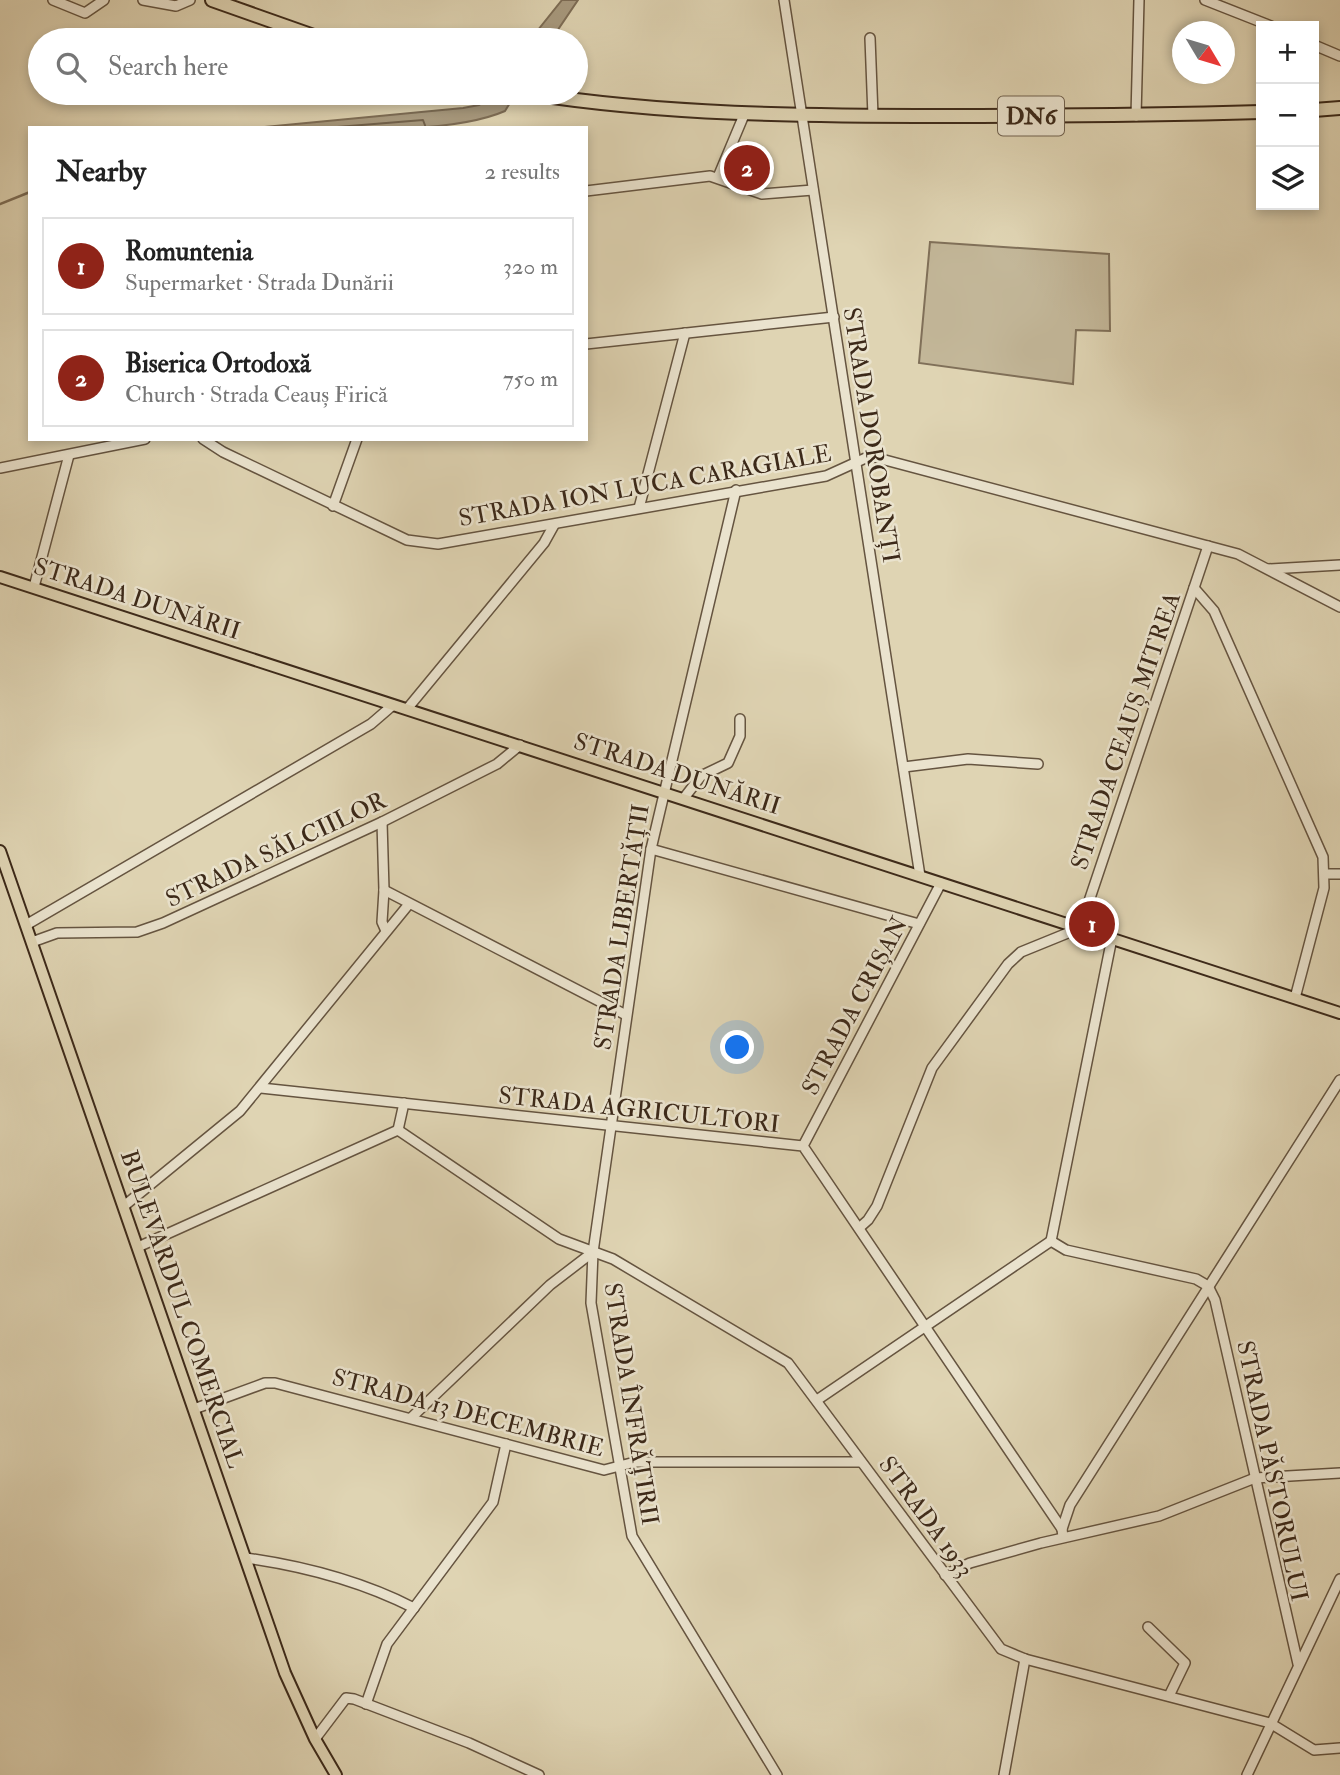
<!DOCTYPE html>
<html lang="en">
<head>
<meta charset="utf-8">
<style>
	:root { --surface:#fff; --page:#f2f2f2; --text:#222; --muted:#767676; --line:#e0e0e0; --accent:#8f2418 }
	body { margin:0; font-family:"IM FELL Double Pica",serif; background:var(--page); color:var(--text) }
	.controls { position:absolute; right:21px; top:21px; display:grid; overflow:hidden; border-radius:0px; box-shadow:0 4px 10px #0003 }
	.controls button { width:63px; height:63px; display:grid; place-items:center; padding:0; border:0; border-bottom:2px solid var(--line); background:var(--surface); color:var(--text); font:35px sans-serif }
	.compass { position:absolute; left:1172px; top:21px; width:63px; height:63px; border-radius:50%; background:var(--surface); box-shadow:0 4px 10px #0003; rotate:128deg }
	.you { position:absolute; left:738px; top:1048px; width:24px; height:24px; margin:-18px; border:5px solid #fff; border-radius:50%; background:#1a73e8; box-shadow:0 0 0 10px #1a73e833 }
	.badge { display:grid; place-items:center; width:46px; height:46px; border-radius:50%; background:var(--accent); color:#fff; font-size:23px; font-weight:700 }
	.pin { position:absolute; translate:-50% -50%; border:4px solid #fff; box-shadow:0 2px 7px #0006 }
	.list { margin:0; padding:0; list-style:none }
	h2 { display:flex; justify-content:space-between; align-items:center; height:91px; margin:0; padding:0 28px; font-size:30px }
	h2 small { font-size:23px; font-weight:400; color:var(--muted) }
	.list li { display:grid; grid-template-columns:46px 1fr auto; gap:21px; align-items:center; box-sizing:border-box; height:98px; margin:0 14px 14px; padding:0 14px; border:2px solid var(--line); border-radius:0px }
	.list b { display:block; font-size:26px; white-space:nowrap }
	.list p { margin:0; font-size:23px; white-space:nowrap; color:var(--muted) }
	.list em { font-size:23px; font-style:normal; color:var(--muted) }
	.icon { flex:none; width:38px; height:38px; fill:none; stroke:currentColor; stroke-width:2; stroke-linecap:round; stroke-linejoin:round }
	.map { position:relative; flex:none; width:1340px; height:1775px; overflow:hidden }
	.search { position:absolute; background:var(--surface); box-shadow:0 4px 10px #0003; left:28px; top:28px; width:560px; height:77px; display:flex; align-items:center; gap:18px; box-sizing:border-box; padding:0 24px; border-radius:38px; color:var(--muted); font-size:26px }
	.panel { position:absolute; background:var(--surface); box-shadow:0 4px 10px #0003; left:28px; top:126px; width:560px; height:315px; border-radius:0px }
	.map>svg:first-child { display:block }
</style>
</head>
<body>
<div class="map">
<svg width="1340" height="1775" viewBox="0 0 1340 1775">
	<rect width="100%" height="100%" fill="#dfd4b3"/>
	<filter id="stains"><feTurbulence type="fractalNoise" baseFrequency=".00286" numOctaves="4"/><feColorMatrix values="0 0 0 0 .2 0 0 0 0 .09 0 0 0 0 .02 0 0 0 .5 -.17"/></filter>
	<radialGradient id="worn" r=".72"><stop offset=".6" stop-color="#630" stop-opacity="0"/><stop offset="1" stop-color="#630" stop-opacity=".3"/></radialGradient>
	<polygon fill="#c3b799" stroke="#807059" stroke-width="2" points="930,242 1109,254 1110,331 1076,330 1073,384 919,363"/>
	<g fill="#a89a7f" stroke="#7d6d56" stroke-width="2">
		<polygon points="562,0 578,0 551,40 530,40"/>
		<path d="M497,93H516L505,111C446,137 319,128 253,128L463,108L479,105Z"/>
	</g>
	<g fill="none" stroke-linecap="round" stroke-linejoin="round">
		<polyline stroke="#72624c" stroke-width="2" points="325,128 423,120 426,128"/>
		<polyline stroke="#7d6d56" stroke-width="2.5" points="0,204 30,192"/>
		<g stroke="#655440" stroke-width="12">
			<g id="minor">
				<polyline points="53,0 85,13 104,0"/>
				<polyline points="143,0 176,6 190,0"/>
				<polyline points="784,0 920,876"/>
				<polyline points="1205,0 1271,26"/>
				<polyline points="870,38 873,116"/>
				<polyline points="1314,45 1340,56"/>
				<polyline points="1136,116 1139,0"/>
				<polyline points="718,177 744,115"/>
				<polyline points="586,191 710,176 762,194 813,190"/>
				<polyline points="586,344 834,317"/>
				<polyline points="203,439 223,452 407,540 438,544 826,476 870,456 1238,554 1340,607"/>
				<polyline points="0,468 145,439"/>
				<polyline points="736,490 651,849 593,1252 591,1303 632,1536 777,1775"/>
				<polyline points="333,506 357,439"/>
				<polyline points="639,508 685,333"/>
				<polyline points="1268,569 1340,565"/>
				<polyline points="34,587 69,455"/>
				<polyline points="1194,588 1214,611 1323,857 1324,888 1295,998"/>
				<polyline points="407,709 544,543 554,525"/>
				<polyline points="904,767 968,759 1038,764"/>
				<polyline points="684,798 701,776 728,763 740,736 740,719"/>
				<polyline points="382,822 384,890 382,922 386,931"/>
				<polyline points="651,849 919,924"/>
				<polyline points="1325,874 1340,874"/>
				<polyline points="384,890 626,1015"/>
				<polyline points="26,925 371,724 393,705"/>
				<polyline points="32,942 57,933 137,932 163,923 382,822 497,764 520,745"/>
				<polyline points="261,1088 803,1146 1062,1529"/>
				<polyline points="398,1130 404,1103"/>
				<polyline points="803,1146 941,883"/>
				<polyline points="124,1206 240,1111 409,904"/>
				<polyline points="859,1228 868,1220 877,1206 932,1068 1008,964 1021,952 1080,928 1208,546"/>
				<polyline points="1051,1241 1066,1250 1196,1279 1208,1286 1215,1300 1298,1664"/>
				<polyline points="1051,1241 1112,938"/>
				<polyline points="138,1247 398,1130 559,1239 613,1259 788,1363 1001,1649 1025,1659 1270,1723 1314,1750 1340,1748"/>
				<polyline points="817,1400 1051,1241"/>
				<polyline points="194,1409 265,1383 275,1383 604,1470 635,1462 861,1462"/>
				<polyline points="412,1417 550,1285 593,1252"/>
				<polyline points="1063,1537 1062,1529 1070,1505 1340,1080"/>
				<path d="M246,1558C303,1566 363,1582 414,1608"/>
				<polyline points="945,1575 970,1563 1041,1543 1159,1516 1255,1478 1340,1473"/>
				<polyline points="1148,1627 1185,1663 1169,1696"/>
				<polyline points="366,1704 387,1644 493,1502 506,1444"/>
				<polyline points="315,1739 346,1698 354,1699 469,1743 539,1775"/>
				<polyline points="1004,1775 1025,1659"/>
				<polyline points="1247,1775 1340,1579"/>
			</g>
		</g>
		<g stroke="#3c2919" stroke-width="14">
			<g id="major">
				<polyline points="0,577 1340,1013"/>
				<polyline points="0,851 285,1673 315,1739 336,1775"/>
			</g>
		</g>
		<g stroke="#3c2919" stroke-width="16">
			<g id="highway">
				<polyline points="212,0 325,40"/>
				<path d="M526,93C665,115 803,116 943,116C1049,116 1155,115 1261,112"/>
				<polyline points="1314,110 1340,108"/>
			</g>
		</g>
		<use href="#minor" stroke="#eae3ce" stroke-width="9"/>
		<use href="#major" stroke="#dfd4b3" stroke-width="10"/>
		<use href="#highway" stroke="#dfd4b3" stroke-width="12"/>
	</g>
	<g text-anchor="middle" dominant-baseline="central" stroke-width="5" stroke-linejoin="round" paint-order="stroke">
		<rect fill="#eae3ce" stroke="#70614f" stroke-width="2" x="998" y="96.5" width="66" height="39" rx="5"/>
		<g font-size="23" font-weight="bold" fill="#3c2919">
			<text x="1031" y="116">DN6</text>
		</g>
		<g font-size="24" fill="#3c2919" stroke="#eae3ce">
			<text transform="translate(871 435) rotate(81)">STRADA DOROBANȚI</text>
			<text transform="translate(645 486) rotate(-10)">STRADA ION LUCA CARAGIALE</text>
			<text transform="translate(137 599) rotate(18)">STRADA DUNĂRII</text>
			<text transform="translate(1126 731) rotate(-71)">STRADA CEAUȘ MITREA</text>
			<text transform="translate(677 774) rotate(18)">STRADA DUNĂRII</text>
			<text transform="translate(276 850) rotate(-25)">STRADA SĂLCIILOR</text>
			<text transform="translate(622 927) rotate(-81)">STRADA LIBERTĂȚII</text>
			<text transform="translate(855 1006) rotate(-62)">STRADA CRIȘAN</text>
			<text transform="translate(639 1110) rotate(6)">STRADA AGRICULTORI</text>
			<text transform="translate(182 1309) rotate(71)">BULEVARDUL COMERCIAL</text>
			<text transform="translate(631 1404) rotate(81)">STRADA ÎNFRĂȚIRII</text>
			<text transform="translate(468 1413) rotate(15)">STRADA 13 DECEMBRIE</text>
			<text transform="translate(1272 1471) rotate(78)">STRADA PĂSTORULUI</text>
			<text transform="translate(926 1517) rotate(54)">STRADA 1933</text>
		</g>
	</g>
	<rect width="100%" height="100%" filter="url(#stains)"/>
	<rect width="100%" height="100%" fill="url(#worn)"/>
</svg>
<div class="controls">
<button>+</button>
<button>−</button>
<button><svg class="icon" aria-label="layers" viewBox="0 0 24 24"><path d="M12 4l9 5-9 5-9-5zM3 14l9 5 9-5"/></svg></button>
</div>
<svg class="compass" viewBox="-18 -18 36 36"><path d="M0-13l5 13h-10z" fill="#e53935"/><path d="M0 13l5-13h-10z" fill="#767676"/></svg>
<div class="you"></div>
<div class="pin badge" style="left:1092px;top:924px">1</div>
<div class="pin badge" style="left:747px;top:168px">2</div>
<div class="search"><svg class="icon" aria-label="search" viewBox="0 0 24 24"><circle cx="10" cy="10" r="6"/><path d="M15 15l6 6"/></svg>Search here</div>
<section class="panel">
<h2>Nearby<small>2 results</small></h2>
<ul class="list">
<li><span class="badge">1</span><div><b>Romuntenia</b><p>Supermarket · Strada Dunării</p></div><em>320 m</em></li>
<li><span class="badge">2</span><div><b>Biserica Ortodoxă</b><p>Church · Strada Ceauș Firică</p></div><em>750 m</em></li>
</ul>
</section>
</div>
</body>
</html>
